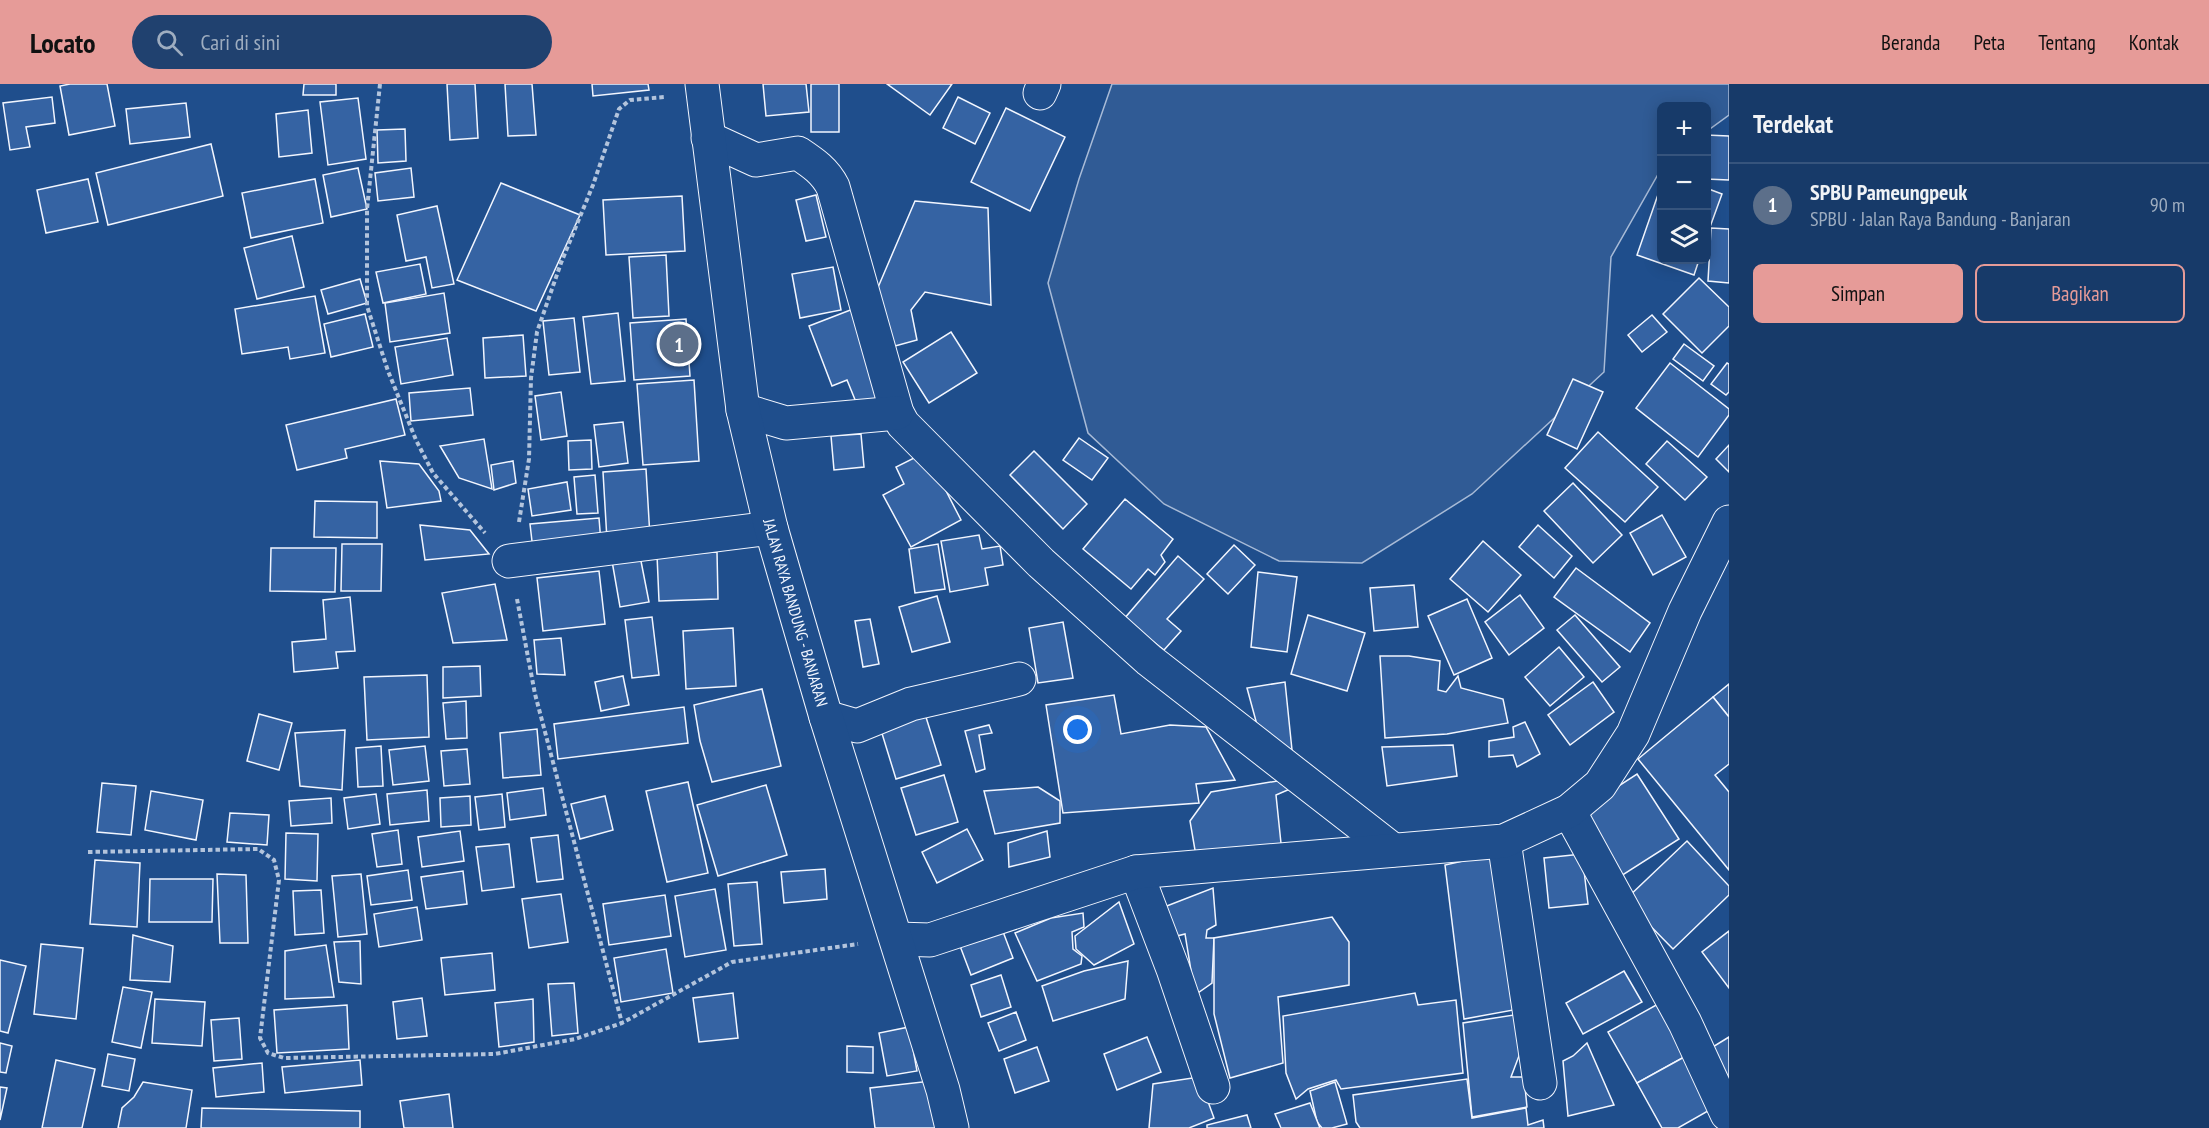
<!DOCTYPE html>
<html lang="id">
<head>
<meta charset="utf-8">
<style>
	:root { --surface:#173a69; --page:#20416f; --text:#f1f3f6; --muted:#9eadc0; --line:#36547d; --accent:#e69b98 }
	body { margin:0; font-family:"PT Sans Narrow",sans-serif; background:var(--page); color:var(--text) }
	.controls { position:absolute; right:18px; top:18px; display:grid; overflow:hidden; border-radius:9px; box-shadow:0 3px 15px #0003 }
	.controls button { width:54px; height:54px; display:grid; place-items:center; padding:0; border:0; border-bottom:2px solid var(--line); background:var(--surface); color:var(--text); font:30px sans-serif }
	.you { position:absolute; left:1078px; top:646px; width:21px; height:21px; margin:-15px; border:4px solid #fff; border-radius:50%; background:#1a73e8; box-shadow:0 0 0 9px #1a73e833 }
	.badge { display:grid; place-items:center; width:39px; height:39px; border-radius:50%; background:var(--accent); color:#fff; font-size:20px; font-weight:700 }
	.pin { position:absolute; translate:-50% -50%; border:3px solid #fff; box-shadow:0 2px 6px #0006 }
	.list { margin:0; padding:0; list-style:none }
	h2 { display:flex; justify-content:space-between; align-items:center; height:78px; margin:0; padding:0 24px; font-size:26px }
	h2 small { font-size:20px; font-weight:400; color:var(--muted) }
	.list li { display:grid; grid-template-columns:39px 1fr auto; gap:18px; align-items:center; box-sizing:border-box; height:84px; padding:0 24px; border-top:2px solid var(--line) }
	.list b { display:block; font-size:22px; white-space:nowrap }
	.list p { margin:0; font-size:20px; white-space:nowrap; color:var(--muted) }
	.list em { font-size:20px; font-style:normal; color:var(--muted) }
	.actions { display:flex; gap:12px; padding:18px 24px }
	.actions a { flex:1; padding:14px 0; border:2px solid var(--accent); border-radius:9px; text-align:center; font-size:21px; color:var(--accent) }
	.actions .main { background:var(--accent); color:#111 }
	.icon { flex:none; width:33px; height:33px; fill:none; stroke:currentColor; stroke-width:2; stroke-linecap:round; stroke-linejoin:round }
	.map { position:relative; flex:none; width:1729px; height:1044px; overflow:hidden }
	header { display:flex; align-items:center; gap:36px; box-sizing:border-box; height:84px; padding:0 30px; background:var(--accent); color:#111 }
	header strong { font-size:28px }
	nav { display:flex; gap:33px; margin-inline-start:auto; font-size:21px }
	.search { width:420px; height:54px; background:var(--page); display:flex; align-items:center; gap:15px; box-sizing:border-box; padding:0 21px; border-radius:33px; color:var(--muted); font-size:22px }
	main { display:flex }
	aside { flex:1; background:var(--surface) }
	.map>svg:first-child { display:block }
</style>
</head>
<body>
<header>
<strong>Locato</strong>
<div class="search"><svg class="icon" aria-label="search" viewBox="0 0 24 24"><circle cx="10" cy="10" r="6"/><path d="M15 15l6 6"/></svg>Cari di sini</div>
<nav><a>Beranda</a><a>Peta</a><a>Tentang</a><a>Kontak</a></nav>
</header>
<main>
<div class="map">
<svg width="1729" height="1044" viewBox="0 0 1729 1044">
	<rect width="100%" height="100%" fill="#1f4e8c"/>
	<polygon fill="#305b95" stroke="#a8bbd7" stroke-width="1.5" points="1112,0 1729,0 1729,31 1707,47 1706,22 1662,22 1661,85 1611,173 1604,288 1472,410 1362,479 1279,477 1164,420 1088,349 1048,199 1079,95"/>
	<g fill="#3563a3" stroke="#f2f6ff" stroke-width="1.5">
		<polygon points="70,0 107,0 115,42 69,51 60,2"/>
		<polygon points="304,0 336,0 336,11 303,11"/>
		<polygon points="447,0 475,0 478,54 450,56"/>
		<polygon points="505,0 532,0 536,51 508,52"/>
		<polygon points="592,0 648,0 649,6 593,12"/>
		<polygon points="763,0 806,0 809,28 766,32"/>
		<rect x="811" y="0" width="28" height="48"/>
		<polygon points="887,0 952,0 930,31"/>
		<polygon points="52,13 55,39 26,43 30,63 10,66 3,19"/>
		<polygon points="958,13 990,29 975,60 943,44"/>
		<polygon points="358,14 366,75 328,81 320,18"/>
		<polygon points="186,19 190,53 130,60 126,25"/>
		<polygon points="1006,24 1065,53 1030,127 971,98"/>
		<polygon points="308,26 312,69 279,73 276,30"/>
		<polygon points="405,45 406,77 378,79 377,46"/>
		<polygon points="1706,51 1729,52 1729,96 1706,95"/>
		<polygon points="211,60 223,112 108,141 96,89"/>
		<polygon points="358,84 367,125 331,133 323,91"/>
		<polygon points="411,84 414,113 378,117 375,89"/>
		<polygon points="88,95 98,138 46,149 37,106"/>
		<polygon points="315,95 323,139 251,154 242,109"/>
		<polygon points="501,99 580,131 536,227 457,196"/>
		<polygon points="1662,99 1662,176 1699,176 1694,191 1637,171"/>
		<polygon points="1706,104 1722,110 1706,154"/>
		<polygon points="816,111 826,153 806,157 796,116"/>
		<polygon points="682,112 685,167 606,171 603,116"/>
		<polygon points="915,117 988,124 991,221 925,208 911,226 917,256 884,265 873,215"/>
		<polygon points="437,122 454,200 432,204 426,173 406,177 397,131"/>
		<polygon points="1711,144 1729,145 1729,199 1708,197"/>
		<polygon points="292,152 304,203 257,215 244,164"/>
		<polygon points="666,171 669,232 633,234 629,173"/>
		<polygon points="420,180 426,210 383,219 376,188"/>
		<polygon points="833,183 841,226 800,234 792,190"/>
		<polygon points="1699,194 1729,223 1729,242 1702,269 1663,230"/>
		<polygon points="360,195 367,219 328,230 321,206"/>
		<polygon points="444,209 450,249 390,258 385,219"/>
		<polygon points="315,212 325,269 290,275 288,263 242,270 235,225"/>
		<polygon points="853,225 885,312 858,323 847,296 832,302 809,242"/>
		<polygon points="618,229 625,297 591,300 583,233"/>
		<polygon points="365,230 373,263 331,273 324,240"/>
		<polygon points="1652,231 1667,248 1642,268 1628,251"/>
		<polygon points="574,234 580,288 549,291 543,237"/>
		<polygon points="686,235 690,292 634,296 630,239"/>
		<polygon points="951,248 977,289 929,319 903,278"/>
		<polygon points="523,251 526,292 485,294 483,254"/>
		<polygon points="447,254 453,291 401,300 395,263"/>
		<polygon points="1684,260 1714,282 1703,297 1673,275"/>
		<polygon points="1670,279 1729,325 1729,331 1698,373 1636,324"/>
		<polygon points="1727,279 1729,280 1729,308 1726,311 1711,300"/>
		<polygon points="1573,295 1603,308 1577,365 1547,351"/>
		<polygon points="694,296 699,377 643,381 637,300"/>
		<polygon points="470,304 473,331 411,337 409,309"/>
		<polygon points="561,308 567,352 541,356 535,312"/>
		<polygon points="396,315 405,351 345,365 347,374 297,386 286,341"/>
		<polygon points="623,338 628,379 599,383 594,341"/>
		<polygon points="1598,348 1658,403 1625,438 1565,384"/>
		<polygon points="861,350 864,383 834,386 831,352"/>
		<polygon points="1079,354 1108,374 1092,396 1063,376"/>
		<polygon points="484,355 492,405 459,394 440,362"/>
		<polygon points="591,356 592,385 569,386 568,357"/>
		<polygon points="1667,357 1707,393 1685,416 1646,380"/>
		<polygon points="1729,361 1729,388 1716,375"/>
		<polygon points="1034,367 1087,420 1063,445 1010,391"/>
		<polygon points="926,368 961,436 911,463 883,411 904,400 896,383"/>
		<polygon points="380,377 419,380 439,407 441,417 387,424"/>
		<polygon points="513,377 516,399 494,406 491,381"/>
		<polygon points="646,385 650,453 607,456 603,388"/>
		<polygon points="595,391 598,429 577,430 574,393"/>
		<polygon points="567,398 571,426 532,432 528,405"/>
		<polygon points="1573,399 1622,451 1593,479 1544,427"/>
		<polygon points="1125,415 1173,455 1161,471 1165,478 1155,491 1148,485 1131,505 1083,465"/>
		<polygon points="315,417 377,418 377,454 314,453"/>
		<polygon points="1662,431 1686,473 1653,491 1630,449"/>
		<polygon points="599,434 601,459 533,466 530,440"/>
		<polygon points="420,441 470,446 489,470 425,476"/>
		<polygon points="1538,441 1572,472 1554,494 1519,463"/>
		<polygon points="979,451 982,465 1000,462 1003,481 985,484 988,501 950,508 941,457"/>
		<polygon points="1483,457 1521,491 1488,528 1450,495"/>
		<polygon points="342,460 382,460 381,507 341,507"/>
		<polygon points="938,460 945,505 915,509 909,465"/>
		<polygon points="1234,461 1255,481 1228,510 1207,490"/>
		<polygon points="271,464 336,464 335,508 270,507"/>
		<polygon points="717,468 718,515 659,517 657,471"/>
		<polygon points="640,472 649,518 620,523 612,477"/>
		<polygon points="1178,472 1204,495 1167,535 1181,547 1164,566 1124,535"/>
		<polygon points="1576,484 1650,539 1630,568 1554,513"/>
		<polygon points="599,487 605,540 543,547 537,494"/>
		<polygon points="1258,488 1297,493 1287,568 1251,563"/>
		<polygon points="495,500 507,556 453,559 442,509"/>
		<polygon points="1414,501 1418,543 1374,547 1370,504"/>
		<polygon points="1520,511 1544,544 1509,571 1485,538"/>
		<polygon points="937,512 950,558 912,568 899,523"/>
		<polygon points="350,513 355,567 336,568 338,584 294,588 292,558 326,555 323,516"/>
		<polygon points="1467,515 1492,574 1454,591 1428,532"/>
		<polygon points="1308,531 1365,549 1347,607 1291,590"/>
		<polygon points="1575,531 1620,583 1602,598 1557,546"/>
		<polygon points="652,533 659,591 632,594 625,536"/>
		<polygon points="870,535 879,580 863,583 855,537"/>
		<polygon points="1063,538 1073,594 1038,599 1029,544"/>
		<polygon points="733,544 736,602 686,605 683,547"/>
		<polygon points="561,554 565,591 537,590 534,556"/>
		<polygon points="1559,563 1584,593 1550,622 1525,593"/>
		<polygon points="1380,572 1409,572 1440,577 1438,606 1446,608 1458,592 1461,604 1503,615 1508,639 1447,650 1385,654"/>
		<polygon points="480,582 481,612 443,614 443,583"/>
		<polygon points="427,591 429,653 367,656 364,593"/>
		<polygon points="623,592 629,621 601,627 595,598"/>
		<polygon points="1285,598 1292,666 1260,652 1247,604"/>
		<polygon points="1593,598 1614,628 1570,661 1548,631"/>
		<polygon points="1729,600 1729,633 1713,613"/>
		<polygon points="762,605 781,682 712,698 700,657 694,621"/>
		<polygon points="1114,611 1121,650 1170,641 1206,643 1235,696 1196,700 1199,719 1063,729 1046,621"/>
		<polygon points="1713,613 1729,633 1729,680 1715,691 1729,708 1729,786 1638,675"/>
		<polygon points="466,617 467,654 446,655 443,619"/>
		<polygon points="684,623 688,659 558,675 554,640"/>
		<polygon points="259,630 292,639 279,686 247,677"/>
		<polygon points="925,630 941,681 896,695 880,643"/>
		<polygon points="1525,638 1540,670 1517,683 1513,671 1489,673 1489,657 1514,653 1513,643"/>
		<polygon points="989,641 992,649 979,651 985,685 976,688 965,647"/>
		<polygon points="537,645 541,691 503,694 500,649"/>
		<polygon points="345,646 342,706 300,702 295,649"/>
		<polygon points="1453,661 1457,692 1387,702 1382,663"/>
		<polygon points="381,662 383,702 358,703 356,664"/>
		<polygon points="425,662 429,697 393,701 389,666"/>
		<polygon points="467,665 470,700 444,702 441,667"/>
		<polygon points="1637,690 1679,755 1621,792 1580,727"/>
		<polygon points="944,691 958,738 916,751 901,704"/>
		<polygon points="1289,695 1290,705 1276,711 1282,769 1197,778 1190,737 1211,708"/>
		<polygon points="688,698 708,789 667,798 646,707"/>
		<polygon points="102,699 136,702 131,751 97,748"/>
		<polygon points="766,701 787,771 718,792 697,721"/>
		<polygon points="1038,703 1060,717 1060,739 995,750 984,707"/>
		<polygon points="543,704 546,731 510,736 507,709"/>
		<polygon points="427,706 429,737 390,741 387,710"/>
		<polygon points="151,707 203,716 196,756 145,746"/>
		<polygon points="376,710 380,740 348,745 344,714"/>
		<polygon points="502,710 505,743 479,746 475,713"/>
		<polygon points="470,712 471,741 441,743 440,714"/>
		<polygon points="605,712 613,746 580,755 571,720"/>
		<polygon points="331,714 332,739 291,742 289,717"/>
		<polygon points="230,729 269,731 267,761 227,758"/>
		<polygon points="967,745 983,776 937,799 922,768"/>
		<polygon points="398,746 402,780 377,783 372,750"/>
		<polygon points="460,747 464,777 422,783 418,753"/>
		<polygon points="1047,747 1050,773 1009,783 1008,759"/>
		<polygon points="286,749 318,750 317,797 285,795"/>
		<polygon points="558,751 563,795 537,798 531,754"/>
		<polygon points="1687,757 1729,802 1729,811 1673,865 1625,816"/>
		<polygon points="509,760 514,803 482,807 476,763"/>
		<polygon points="1494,770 1519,925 1464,935 1445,781"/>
		<polygon points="1582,770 1588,820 1549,824 1544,774"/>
		<polygon points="95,776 140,779 137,843 90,840"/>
		<polygon points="825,785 827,815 784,819 781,788"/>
		<polygon points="408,786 412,816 371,821 367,792"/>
		<polygon points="463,787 467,820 426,825 421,793"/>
		<polygon points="217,790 246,791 248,859 220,859"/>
		<polygon points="361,790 367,850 338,853 332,792"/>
		<polygon points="150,795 213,795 212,838 149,838"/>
		<polygon points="757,798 762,860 734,862 728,800"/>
		<polygon points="1213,804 1216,841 1207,846 1206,854 1214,854 1212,899 1195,911 1185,850 1169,854 1159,825"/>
		<polygon points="715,805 726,866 685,873 675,812"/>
		<polygon points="321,806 324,849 295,851 293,807"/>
		<polygon points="561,810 568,858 529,864 522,815"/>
		<polygon points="665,811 671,852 609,861 603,820"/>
		<polygon points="1119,818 1134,860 1094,881 1076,865 1075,852"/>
		<polygon points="417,823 422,856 379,863 374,830"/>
		<polygon points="1083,829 1084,843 1072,848 1073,865 1082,872 1081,880 1037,897 1015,849 1051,834"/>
		<polygon points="1332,833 1349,858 1349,901 1278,913 1283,979 1230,994 1214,930 1214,854"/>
		<polygon points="1002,845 1013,874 971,891 960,862"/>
		<polygon points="1729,847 1729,904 1702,868"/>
		<polygon points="133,851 173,862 170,898 130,896"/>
		<polygon points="360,857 361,900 339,898 334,858"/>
		<polygon points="41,860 83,864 76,935 34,930"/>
		<polygon points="326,861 334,913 285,915 285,867"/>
		<polygon points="666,865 673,909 621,918 614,874"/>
		<polygon points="492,869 495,906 445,911 441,874"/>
		<polygon points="0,876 26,882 8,949 0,947"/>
		<polygon points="1128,877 1125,915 1053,937 1042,902 1084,887"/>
		<polygon points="1624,887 1642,918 1583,950 1566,919"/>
		<polygon points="1001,891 1011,923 981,933 971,901"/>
		<polygon points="574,899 578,949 552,952 548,900"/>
		<polygon points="123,903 152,908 141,964 112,958"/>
		<polygon points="733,909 738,954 699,958 693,914"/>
		<polygon points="1415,909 1418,921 1456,916 1463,989 1341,1005 1336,996 1308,1005 1296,1015 1286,989 1283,932"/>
		<polygon points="422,914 427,952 397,955 393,918"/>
		<polygon points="155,915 205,918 202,962 152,959"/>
		<polygon points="533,915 534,958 499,963 495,919"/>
		<polygon points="1658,920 1686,972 1637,999 1608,948"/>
		<polygon points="347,921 349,965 277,969 274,926"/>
		<polygon points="1016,928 1026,956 999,967 988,939"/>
		<polygon points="1520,930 1522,964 1511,993 1524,993 1527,1023 1472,1033 1463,939"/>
		<polygon points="239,934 242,975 214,977 211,936"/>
		<polygon points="909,943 917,987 887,992 879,949"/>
		<polygon points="1147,953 1161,988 1117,1006 1104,970"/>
		<polygon points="1729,953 1729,995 1711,964"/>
		<polygon points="0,959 12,962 6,989 0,988"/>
		<polygon points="1587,959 1614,1021 1568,1032 1563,977 1573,972"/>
		<polygon points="847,962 873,963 873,989 847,988"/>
		<polygon points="1037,963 1049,997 1015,1009 1004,975"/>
		<polygon points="108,970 135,975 129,1007 102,1002"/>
		<polygon points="1686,972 1715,1023 1678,1044 1662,1044 1637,999"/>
		<polygon points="56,976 95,985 82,1044 42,1044"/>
		<polygon points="360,976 362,1001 285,1009 282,983"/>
		<polygon points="262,979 264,1008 216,1013 213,984"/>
		<polygon points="1199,993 1214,1034 1189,1044 1149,1044 1153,1000"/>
		<polygon points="1467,995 1472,1034 1526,1024 1528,1041 1543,1036 1544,1044 1360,1044 1356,1038 1353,1011"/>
		<polygon points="931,997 937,1044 875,1044 870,1004"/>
		<polygon points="143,998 192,1006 186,1044 118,1044 122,1024 134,1013"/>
		<polygon points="1335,998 1347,1040 1332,1044 1322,1044 1317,1038 1310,1007"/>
		<polygon points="0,1003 7,1004 0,1036"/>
		<polygon points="449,1010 453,1044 404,1044 400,1017"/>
		<polygon points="1310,1019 1320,1044 1281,1044 1275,1030"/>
		<polygon points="202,1024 360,1027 360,1044 201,1044"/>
		<polygon points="1247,1031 1251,1044 1207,1044 1207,1041"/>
	</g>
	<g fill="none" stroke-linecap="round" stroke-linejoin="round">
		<g stroke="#f2f6ff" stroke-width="35">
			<g id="minor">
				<polyline points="1040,9 1044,0"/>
				<path d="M708,54L756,76L798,69C813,79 825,87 833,103L897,329L903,340L1041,479L1149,576L1393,766"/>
				<polyline points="743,326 786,339 897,329"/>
				<polyline points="509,477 771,444"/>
				<polyline points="826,633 857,642 911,620 1019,595"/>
				<polyline points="1569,727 1685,939 1727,1030"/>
				<polyline points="1504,757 1540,999"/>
				<polyline points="1136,788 1173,885 1213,1003"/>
				<polyline points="897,855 930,856 1136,788 1504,757 1569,727 1600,701 1633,650 1685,527 1729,438"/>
			</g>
		</g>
		<g stroke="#f2f6ff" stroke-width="35">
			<g id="major">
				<path id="s1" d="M702,0L743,326L771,444L826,633L943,1006L952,1044"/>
			</g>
		</g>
		<g stroke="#b3c4dc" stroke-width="4" stroke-dasharray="4.5 3" stroke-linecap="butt">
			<polyline points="380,0 367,125 367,222 388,287 416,356 433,389 485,449"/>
			<polyline points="519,438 529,375 531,294 537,248 561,179 593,101 619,25 630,16 665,13"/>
			<polyline points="517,515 535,610 622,939"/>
			<polyline points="88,768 258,765 274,776 279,796 260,954 268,969 284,974 495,970 575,955 622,939 732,878 858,860"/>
		</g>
		<use href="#minor" stroke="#1f4e8c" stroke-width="33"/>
		<use href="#major" stroke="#1f4e8c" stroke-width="33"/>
	</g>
	<g text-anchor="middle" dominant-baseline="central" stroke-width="4.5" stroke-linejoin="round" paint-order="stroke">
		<g font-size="16" fill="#f2f6ff" stroke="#1f4e8c">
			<text stroke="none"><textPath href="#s1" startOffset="538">JALAN RAYA BANDUNG - BANJARAN</textPath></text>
		</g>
	</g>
</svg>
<div class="controls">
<button>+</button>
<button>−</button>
<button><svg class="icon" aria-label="layers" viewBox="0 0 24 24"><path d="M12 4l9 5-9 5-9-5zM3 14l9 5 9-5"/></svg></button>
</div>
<div class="you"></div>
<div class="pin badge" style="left:679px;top:260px;background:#5c6f8a">1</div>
</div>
<aside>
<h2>Terdekat<small></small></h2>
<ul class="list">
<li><span class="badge" style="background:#5c6f8a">1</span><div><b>SPBU Pameungpeuk</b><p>SPBU · Jalan Raya Bandung - Banjaran</p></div><em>90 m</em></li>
</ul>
<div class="actions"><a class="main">Simpan</a><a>Bagikan</a></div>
</aside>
</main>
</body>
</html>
